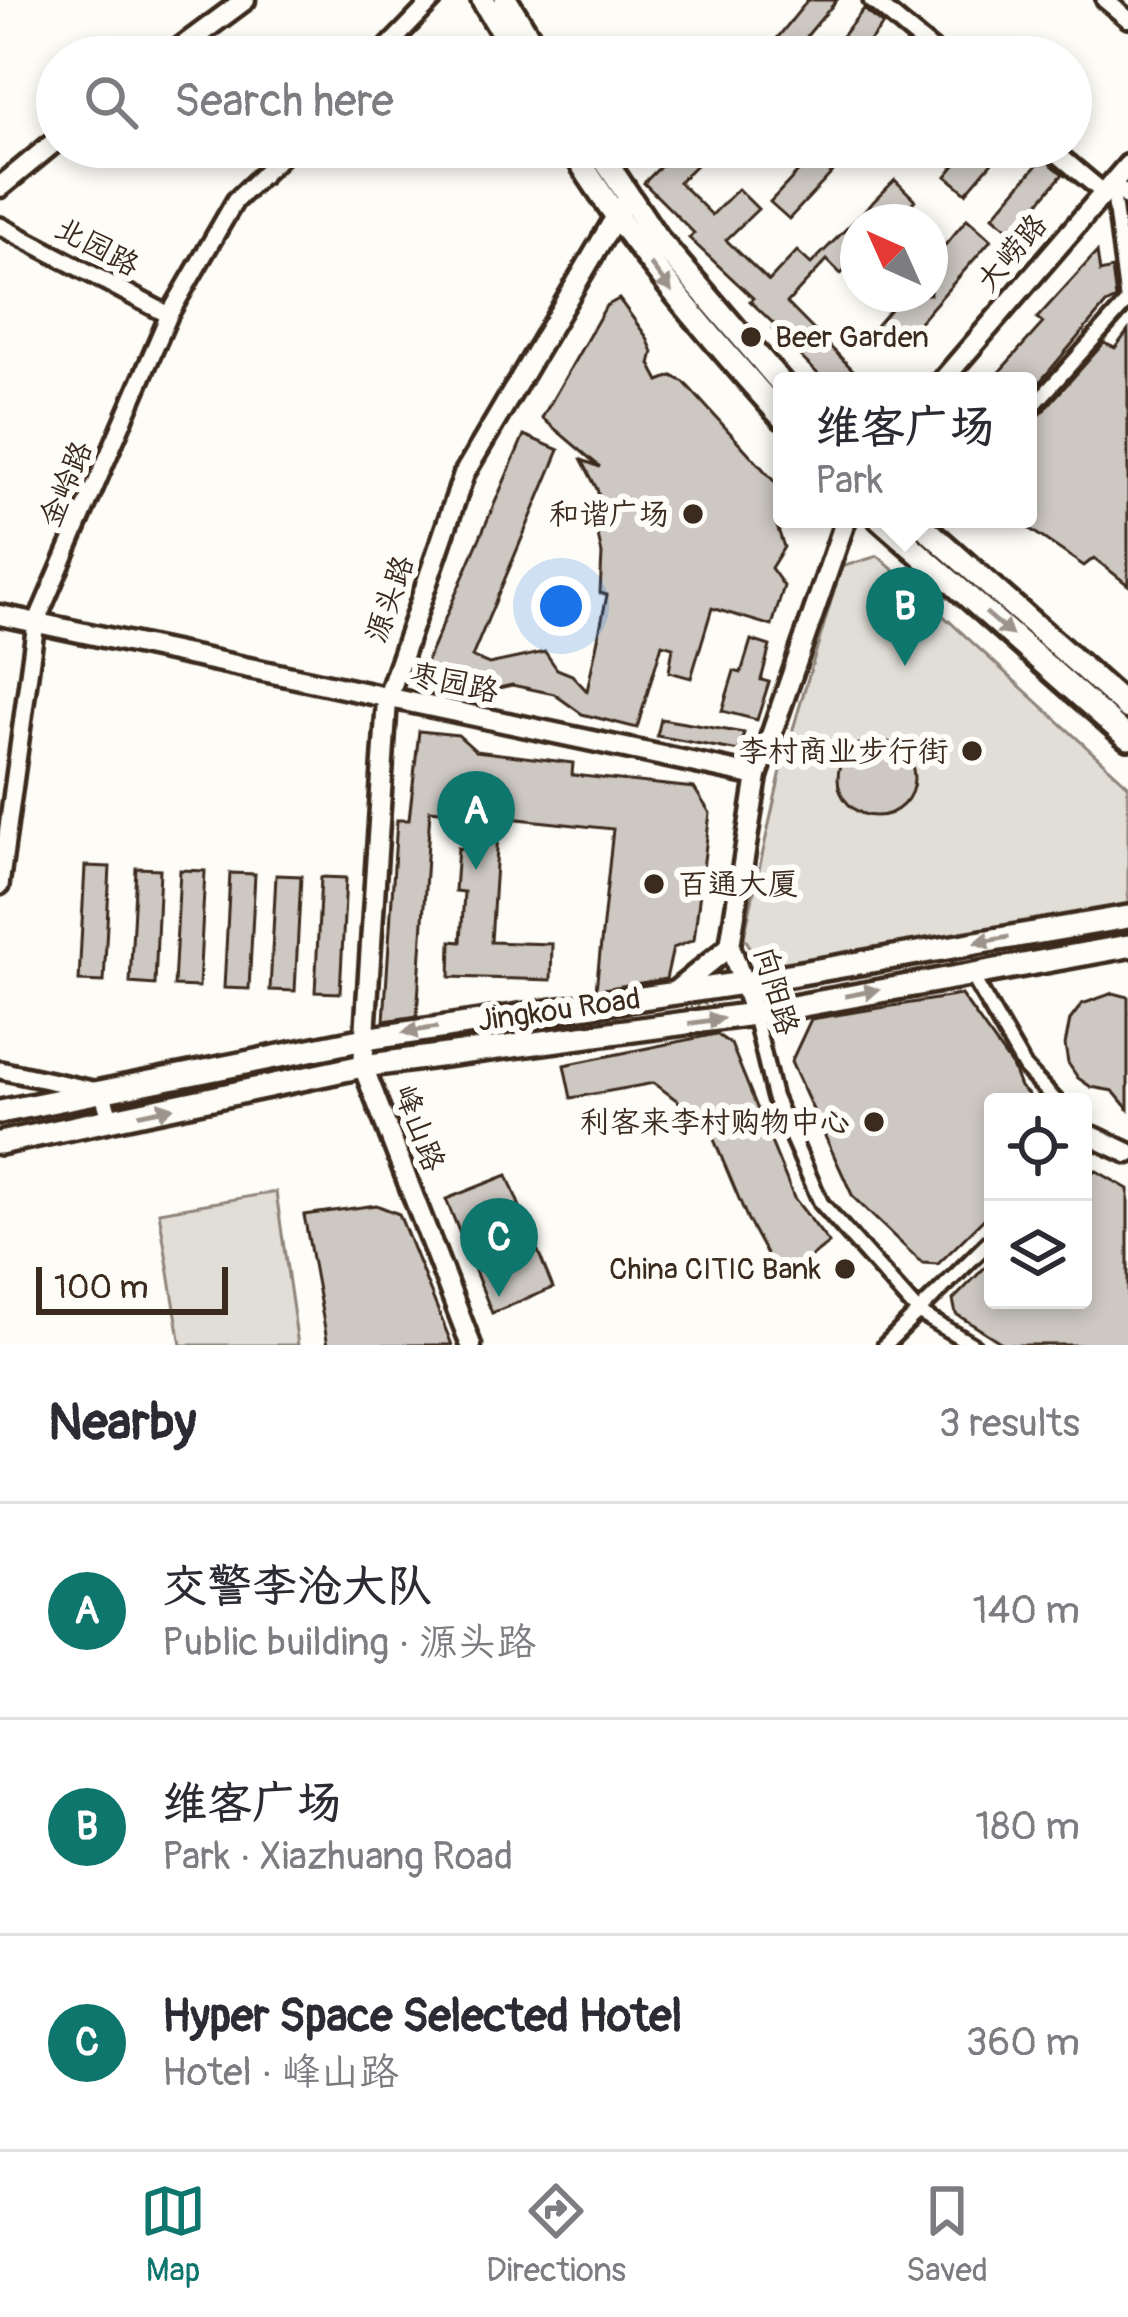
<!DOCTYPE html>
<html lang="en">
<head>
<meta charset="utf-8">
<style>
	:root { --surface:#fff; --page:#f2f2f3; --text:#2b2b33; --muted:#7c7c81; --line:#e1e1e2; --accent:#0f766e }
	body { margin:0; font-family:Pangolin,"LXGW WenKai TC",sans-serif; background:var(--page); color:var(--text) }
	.controls { position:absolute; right:36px; bottom:36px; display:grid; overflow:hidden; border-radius:12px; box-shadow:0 6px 18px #0003 }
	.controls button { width:108px; height:108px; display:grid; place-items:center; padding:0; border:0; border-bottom:3px solid var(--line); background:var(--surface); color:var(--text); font:60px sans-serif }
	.compass { position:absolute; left:840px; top:204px; width:108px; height:108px; border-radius:50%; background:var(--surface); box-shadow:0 6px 18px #0003; rotate:315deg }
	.scale { position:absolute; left:36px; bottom:30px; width:192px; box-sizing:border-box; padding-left:12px; border:6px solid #3b2a1e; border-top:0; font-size:33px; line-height:42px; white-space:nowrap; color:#3b2a1e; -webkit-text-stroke:9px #fdfcf7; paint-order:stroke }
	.you { position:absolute; left:561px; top:606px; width:42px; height:42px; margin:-30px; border:9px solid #fff; border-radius:50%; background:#1a73e8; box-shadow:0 0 0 18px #1a73e833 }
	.badge { display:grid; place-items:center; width:78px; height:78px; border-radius:50%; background:var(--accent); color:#fff; font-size:39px; font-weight:700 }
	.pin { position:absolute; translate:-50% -99px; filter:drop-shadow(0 3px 6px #0008) }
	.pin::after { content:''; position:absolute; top:63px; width:42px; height:36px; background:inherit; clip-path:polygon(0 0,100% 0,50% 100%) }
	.popup { position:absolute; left:773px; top:372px; width:264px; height:156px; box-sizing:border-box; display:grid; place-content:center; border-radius:12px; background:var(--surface); filter:drop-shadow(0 3px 9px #0005); font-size:39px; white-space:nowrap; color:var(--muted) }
	.popup b { font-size:45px; color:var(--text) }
	.popup::after { content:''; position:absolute; left:50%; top:100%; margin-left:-24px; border:24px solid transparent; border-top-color:var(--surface) }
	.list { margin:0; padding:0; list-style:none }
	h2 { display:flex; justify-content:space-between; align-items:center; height:156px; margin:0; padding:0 48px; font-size:51px }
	h2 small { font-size:39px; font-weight:400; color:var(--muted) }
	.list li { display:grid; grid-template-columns:78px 1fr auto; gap:36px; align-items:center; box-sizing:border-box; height:216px; padding:0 48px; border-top:3px solid var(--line) }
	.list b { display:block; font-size:45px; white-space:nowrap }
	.list p { margin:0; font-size:39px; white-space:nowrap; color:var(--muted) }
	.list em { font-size:39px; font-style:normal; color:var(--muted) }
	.icon { flex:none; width:66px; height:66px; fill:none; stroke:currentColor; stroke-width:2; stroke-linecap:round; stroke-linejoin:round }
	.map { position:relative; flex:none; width:1128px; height:1345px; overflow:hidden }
	.search { position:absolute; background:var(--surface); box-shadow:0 6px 18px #0003; left:36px; right:36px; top:36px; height:132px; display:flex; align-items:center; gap:30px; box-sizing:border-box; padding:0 42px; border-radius:66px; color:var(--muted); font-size:45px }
	.sheet { height:804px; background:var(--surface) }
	nav { display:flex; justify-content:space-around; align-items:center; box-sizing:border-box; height:168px; border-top:3px solid var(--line); background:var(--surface); font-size:33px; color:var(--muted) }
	nav a { display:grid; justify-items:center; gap:6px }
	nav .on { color:var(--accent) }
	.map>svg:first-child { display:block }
</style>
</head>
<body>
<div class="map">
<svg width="1128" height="1345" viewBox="0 0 1128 1345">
	<rect width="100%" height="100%" fill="#fdfcf7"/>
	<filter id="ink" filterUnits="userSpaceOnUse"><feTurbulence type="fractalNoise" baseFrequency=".00833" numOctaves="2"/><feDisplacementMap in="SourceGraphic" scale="24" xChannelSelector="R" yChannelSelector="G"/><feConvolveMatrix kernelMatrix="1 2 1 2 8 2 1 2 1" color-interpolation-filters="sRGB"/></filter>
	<g filter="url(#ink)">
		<g fill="#e1ded7" stroke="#8e847a" stroke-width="3">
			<polygon points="878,556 1128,785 1128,912 763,968 744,937 782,766 841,567"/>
			<polygon points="276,1192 298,1345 181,1345 159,1212"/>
		</g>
		<g fill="#cdc8c2" stroke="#3b2a1e" stroke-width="3">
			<polygon points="808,0 837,0 790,56 774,42"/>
			<polygon points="864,9 883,25 857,57 825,57"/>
			<polygon points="680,147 694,147 704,157 679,182 712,215 738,189 758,209 726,240 769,281 797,251 811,264 895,180 915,200 893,222 858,222 858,257 841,274 827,260 787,303 864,381 825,381 773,329 776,326 750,301 753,298 689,238 694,233 644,183"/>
			<polygon points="821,147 856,147 789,219 770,202"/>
			<polygon points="970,147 1005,147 966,193 946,176"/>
			<polygon points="1043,158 1063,174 1013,233 993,216"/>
			<polygon points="967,219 991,240 898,347 875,327 903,294 930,294 930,263"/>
			<polygon points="1097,252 1100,272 1112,269 1116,299 1106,304 1028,396 1028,381 991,381 1043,323 1037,318"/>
			<polygon points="619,299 646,336 653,352 650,364 659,381 672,376 684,382 782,490 782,514 776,523 784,547 771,568 784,586 772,626 712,608 691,678 669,672 673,647 662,644 637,728 582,714 554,694 512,685 490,690 432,673 426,663 524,435 559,450 472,657 489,664 545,652 557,669 572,675 587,691 607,595 600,593 602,554 594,517 604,515 597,489 582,460 600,467 542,418 606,306"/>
			<polygon points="1128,331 1128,585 1094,558 1084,566 1015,519 1028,519 1028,422 1036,419 1104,343 1115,348"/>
			<polygon points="751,640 770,646 761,680 769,682 757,720 722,711 734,671 741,673"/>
			<polygon points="661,719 744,733 739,751 657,736"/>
			<polygon points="419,731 458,735 476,751 573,763 572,775 694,788 710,813 694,940 673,948 666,979 596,990 613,829 499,817 491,942 552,944 551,980 450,977 451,941 461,942 464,892 455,891 458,848 466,849 468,814 430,810 417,1016 384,1021 397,820 409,820"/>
			<circle cx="876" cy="778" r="38"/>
			<polygon points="85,866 110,867 104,982 79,981"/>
			<polygon points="136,868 160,869 155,985 130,983"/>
			<polygon points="180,870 205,871 199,987 174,986"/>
			<polygon points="230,873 255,874 249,989 224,988"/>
			<polygon points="276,875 301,876 295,991 270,990"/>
			<polygon points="321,877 346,878 340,993 315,992"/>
			<polygon points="1113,993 1128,997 1128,1109 1113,1091 1091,1087 1078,1078 1068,1063 1065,1045 1070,1020 1082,1004"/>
			<polygon points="961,995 1012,1066 1020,1087 1036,1102 993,1102 993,1210 938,1264 922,1263 853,1197 791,1062 811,1019"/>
			<polygon points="716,1034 731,1044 794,1198 829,1243 781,1281 748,1220 707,1123 654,1083 571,1098 564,1065"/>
			<polygon points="1095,1170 1128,1189 1128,1345 1005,1345 956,1314 953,1300 993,1259 993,1300 1083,1300 1083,1182"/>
			<polygon points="507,1175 553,1288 492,1313 446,1199"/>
			<polygon points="376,1205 399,1214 452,1345 328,1345 304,1215"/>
		</g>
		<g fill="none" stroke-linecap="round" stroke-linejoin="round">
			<g stroke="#3b2a1e" stroke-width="21">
				<g id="pedestrian">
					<polyline points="1028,412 1127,302 1112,183"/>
					<polyline points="971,974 1025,1068 1057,1102"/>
					<polyline points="754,1014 774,1097 821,1203 918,1312 973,1345"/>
					<polyline points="1083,1127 1094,1137 1083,1148"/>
					<polyline points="885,1345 993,1238"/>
				</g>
			</g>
			<g stroke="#3b2a1e" stroke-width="24">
				<g id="minor">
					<polyline points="872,0 941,57"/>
					<polyline points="1105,0 1128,19"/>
					<polyline points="378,57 433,0"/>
					<polyline points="1049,147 1104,193"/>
					<polyline points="1112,183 1128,197"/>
					<polyline points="0,226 169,315"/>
					<polyline points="0,886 36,623 169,315 235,201 291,147"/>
					<polyline points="0,1070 102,1092 111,1120"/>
				</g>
			</g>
			<g stroke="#3b2a1e" stroke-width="27">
				<g id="tertiary">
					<polyline points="168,57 245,0"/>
					<polyline points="0,187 57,140"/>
					<polyline points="942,381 1128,165"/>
					<polyline points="0,615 757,776"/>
					<polyline points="674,992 730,946"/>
					<polyline points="754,1014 730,946 757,776 846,519"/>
					<polyline points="1094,1137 1128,1153"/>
					<polyline points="471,1345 363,1066 387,700 464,474 622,206"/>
				</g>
			</g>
			<g stroke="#3b2a1e" stroke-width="30">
				<g id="secondary">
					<polyline points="483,0 517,57"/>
					<polyline points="506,0 541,57"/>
					<path d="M571,147C631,246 705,331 782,417"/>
					<polyline points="596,147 656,237 782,384"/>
					<polyline points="880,519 1128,738"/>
					<polyline points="915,519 1128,708"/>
					<polyline points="0,1112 365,1039 743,983 1128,917"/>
					<polyline points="0,1143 363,1066 754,1014 1128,946"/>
				</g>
			</g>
			<use href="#pedestrian" stroke="#fdfcf7" stroke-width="12"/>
			<use href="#minor" stroke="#fdfcf7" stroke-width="15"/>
			<use href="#tertiary" stroke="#fdfcf7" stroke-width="18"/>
			<use href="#secondary" stroke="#fdfcf7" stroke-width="21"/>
		</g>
		<defs><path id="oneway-solid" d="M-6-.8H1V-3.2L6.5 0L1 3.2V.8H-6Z" transform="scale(3)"/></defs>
		<g fill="#9c938a">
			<use href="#oneway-solid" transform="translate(661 278) rotate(52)"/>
			<use href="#oneway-solid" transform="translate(999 624) rotate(41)"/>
			<use href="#oneway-solid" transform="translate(992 940) rotate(170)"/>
			<use href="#oneway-solid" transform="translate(862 993) rotate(-11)"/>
			<use href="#oneway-solid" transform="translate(706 1021) rotate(-8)"/>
			<use href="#oneway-solid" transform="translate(420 1030) rotate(171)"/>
			<use href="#oneway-solid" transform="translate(156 1111) rotate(-12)"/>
		</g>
	</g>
	<g fill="#3b2a1e" stroke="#fdfcf7" stroke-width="4.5">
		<circle cx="751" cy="337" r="12"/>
		<circle cx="693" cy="514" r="12"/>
		<circle cx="972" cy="751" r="12"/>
		<circle cx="654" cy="884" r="12"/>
		<circle cx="874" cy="1122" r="12"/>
		<circle cx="845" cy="1269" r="12"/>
	</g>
	<g text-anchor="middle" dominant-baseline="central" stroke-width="12" stroke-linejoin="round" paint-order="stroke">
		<g font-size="30" fill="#3b2a1e" stroke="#fdfcf7">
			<text transform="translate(97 247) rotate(28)">北园路</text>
			<text transform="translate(1012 253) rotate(-50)">大崂路</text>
			<text transform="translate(66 484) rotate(-67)">金岭路</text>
			<text transform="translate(390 599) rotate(-71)">源头路</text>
			<text transform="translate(454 683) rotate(12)">枣园路</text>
			<text transform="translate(776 991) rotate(74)">向阳路</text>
			<text transform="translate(559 1010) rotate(-8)">Jingkou Road</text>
			<text transform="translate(419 1128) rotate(69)">峰山路</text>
		</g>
		<g font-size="30" fill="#3b2a1e" stroke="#fdfcf7" text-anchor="end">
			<text x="775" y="337" text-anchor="start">Beer Garden</text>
			<text x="669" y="514">和谐广场</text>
			<text x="948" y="751">李村商业步行街</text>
			<text x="678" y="884" text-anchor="start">百通大厦</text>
			<text x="850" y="1122">利客来李村购物中心</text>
			<text x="821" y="1269">China CITIC Bank</text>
		</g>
	</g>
</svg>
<div class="controls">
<button><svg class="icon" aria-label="locate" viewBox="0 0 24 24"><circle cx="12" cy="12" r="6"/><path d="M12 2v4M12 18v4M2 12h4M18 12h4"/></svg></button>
<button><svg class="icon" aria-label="layers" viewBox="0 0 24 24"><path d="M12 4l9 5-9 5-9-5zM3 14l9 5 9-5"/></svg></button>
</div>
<svg class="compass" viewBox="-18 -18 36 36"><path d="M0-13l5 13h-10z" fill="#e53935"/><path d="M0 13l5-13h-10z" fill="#7c7c81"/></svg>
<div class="scale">100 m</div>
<div class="you"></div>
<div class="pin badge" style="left:476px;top:870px">A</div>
<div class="pin badge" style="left:905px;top:666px">B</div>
<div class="popup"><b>维客广场</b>Park</div>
<div class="pin badge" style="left:499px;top:1297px">C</div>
<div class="search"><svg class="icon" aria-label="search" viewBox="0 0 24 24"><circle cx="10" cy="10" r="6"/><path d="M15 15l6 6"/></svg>Search here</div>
</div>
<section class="sheet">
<h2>Nearby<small>3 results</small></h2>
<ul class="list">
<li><span class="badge">A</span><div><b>交警李沧大队</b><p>Public building · 源头路</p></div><em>140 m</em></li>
<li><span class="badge">B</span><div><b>维客广场</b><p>Park · Xiazhuang Road</p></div><em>180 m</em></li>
<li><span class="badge">C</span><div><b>Hyper Space Selected Hotel</b><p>Hotel · 峰山路</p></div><em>360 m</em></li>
</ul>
</section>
<nav>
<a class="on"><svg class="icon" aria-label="map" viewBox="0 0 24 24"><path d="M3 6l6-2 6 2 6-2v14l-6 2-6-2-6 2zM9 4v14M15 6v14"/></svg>Map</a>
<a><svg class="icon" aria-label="directions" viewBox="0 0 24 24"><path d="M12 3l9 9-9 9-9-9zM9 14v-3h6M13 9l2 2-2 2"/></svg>Directions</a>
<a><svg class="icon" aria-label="saved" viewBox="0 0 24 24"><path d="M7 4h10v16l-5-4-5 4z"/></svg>Saved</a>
</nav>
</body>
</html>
